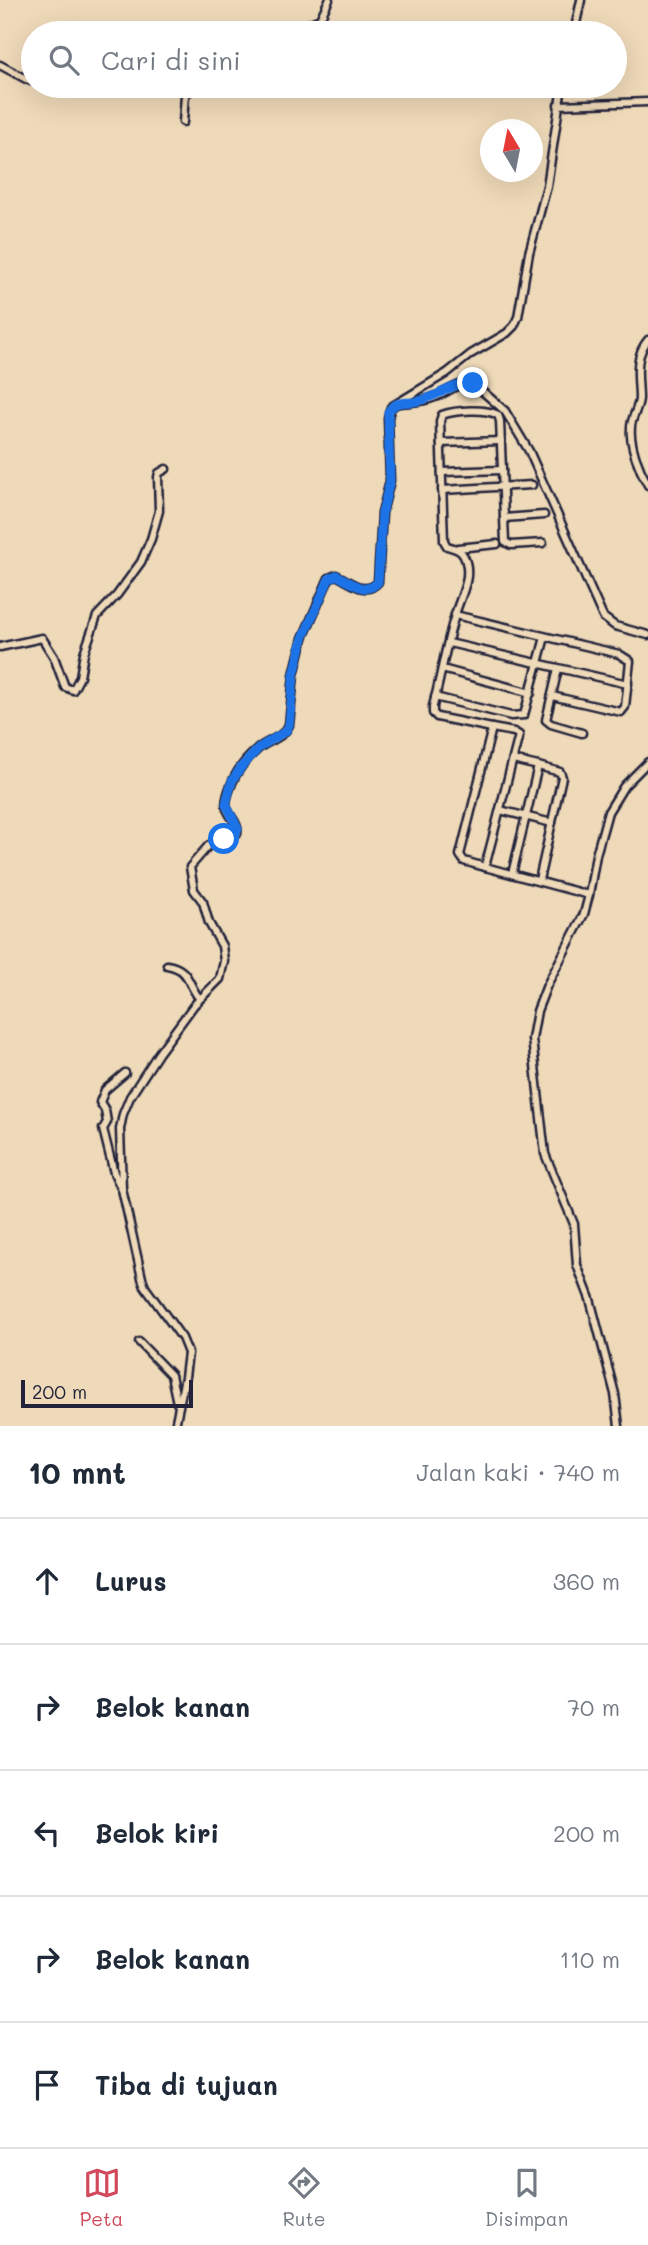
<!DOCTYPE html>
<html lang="id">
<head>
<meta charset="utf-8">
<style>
	:root { --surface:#fff; --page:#f6f6f7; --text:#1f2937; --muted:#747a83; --line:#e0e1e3; --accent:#d1495b }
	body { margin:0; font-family:Mali,sans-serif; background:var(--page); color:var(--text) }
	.compass { position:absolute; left:480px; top:119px; width:63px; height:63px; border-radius:50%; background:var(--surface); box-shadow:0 7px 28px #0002; rotate:350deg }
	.scale { position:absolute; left:21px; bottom:18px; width:172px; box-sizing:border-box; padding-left:7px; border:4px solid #22223b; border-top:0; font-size:19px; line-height:24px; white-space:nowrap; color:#22223b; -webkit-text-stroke:5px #eed9b8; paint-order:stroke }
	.stop { position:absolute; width:21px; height:21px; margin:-16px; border:5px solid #1a73e8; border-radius:50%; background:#fff }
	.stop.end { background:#1a73e8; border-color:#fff; box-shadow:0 2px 7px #0008 }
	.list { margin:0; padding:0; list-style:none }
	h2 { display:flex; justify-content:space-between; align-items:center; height:91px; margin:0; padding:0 28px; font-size:30px }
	h2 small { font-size:23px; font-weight:400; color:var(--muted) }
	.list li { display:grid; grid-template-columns:46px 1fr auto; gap:21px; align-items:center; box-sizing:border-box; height:126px; padding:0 28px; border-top:2px solid var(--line) }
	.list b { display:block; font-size:26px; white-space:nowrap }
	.list em { font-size:23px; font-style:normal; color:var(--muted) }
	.icon { flex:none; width:38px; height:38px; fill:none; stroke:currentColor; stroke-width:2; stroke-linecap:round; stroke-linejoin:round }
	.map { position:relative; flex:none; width:648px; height:1426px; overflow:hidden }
	.search { position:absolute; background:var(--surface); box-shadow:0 7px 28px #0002; left:21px; right:21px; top:21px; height:77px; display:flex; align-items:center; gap:18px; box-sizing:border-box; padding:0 24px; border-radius:38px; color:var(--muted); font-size:26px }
	.sheet { height:721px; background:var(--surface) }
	nav { display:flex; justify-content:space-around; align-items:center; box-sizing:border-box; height:98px; border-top:2px solid var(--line); background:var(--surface); font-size:19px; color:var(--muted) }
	nav a { display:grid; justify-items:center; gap:4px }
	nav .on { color:var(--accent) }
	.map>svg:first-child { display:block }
</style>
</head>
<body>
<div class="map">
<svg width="648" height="1426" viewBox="0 0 648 1426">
	<rect width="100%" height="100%" fill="#eed9b8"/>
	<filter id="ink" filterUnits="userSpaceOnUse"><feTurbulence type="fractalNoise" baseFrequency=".0143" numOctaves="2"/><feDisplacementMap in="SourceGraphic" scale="14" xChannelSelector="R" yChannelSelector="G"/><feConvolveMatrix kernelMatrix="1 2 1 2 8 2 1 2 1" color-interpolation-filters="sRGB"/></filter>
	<g filter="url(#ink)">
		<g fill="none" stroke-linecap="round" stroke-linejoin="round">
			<g stroke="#22223b" stroke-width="11">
				<g id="minor">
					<polyline points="286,33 320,19 329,0"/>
					<polyline points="574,33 581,0"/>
					<polyline points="0,65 26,79 33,81"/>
					<polyline points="558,105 648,102"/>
					<polyline points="183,122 185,95 195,86"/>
					<path d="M648,340C633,358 639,378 639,399C638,409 632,417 631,426C629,445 639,469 648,485"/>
					<path d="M400,403C411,402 424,402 435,397C448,392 458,382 473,383L505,411L529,451L603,617L615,626L648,635"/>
					<polyline points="441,443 501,441"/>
					<polyline points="442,472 502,470"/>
					<polyline points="442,490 532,485"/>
					<polyline points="504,518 544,515"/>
					<polyline points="458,548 497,544"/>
					<polyline points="455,615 619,654 630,661 625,707 621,712 552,696"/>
					<polyline points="449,643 628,684"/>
					<polyline points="0,647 42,638 54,657 65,687 73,690 80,677 84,653 97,616 117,595 141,562 151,539 159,511 158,477 159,473 166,469"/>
					<polyline points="442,669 531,693"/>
					<polyline points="558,669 546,720 551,724 582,733"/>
					<polyline points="435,697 511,716 524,715 545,637"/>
					<polyline points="492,728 514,732 519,735 485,867 589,895"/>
					<polyline points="538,766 560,772 562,777 539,880"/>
					<polyline points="500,810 552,823"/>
					<path d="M485,867L464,861L460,855L492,728L437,717L433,713V706C441,676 446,644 455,615C460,597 471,580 466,562C463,550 457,549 447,546L444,541L440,421L442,415C456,410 485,408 498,415L500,421L505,542L511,545L543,543"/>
					<polyline points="512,874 538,766 513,760"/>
					<path d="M167,965C190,969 187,983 199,998"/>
					<polyline points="121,1188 114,1173 103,1129 107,1122 105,1110 100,1102 105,1090 125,1073"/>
					<polyline points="139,1342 171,1375 177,1403"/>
					<path d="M175,1426L185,1377L188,1353L182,1338L145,1287L142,1278L122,1189L120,1129L123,1114L130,1097L158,1054L194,1005L220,979L224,961L222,946L209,923L203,902L194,890L190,867L209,845L237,834C239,823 231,819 227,809C224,802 229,790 232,783C237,770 248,757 259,748C269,740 283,738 289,725L294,675L303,638L329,578L336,575C350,581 365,597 378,582L382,513L390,481L388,418L391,407L447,373L471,354L507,333L514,326L518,317L529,253L547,186L562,86"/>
					<polyline points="619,1426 615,1394 590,1299 577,1265 574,1224 545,1154 532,1039 537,1011 547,985 584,914 589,895 596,855 608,812 624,786 648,762"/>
				</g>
			</g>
			<use href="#minor" stroke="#eed9b8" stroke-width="6"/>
		</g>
	</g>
	<g fill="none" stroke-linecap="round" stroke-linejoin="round" filter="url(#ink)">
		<path stroke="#1a73e8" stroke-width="9" d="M224,839L235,836L238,829L226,804L232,781L242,766L260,747L286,731L289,725L294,675L303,638L329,579L336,575C350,581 365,597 378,582L382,513L390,481L388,412C395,401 402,403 413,402C434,400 452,382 473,383"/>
	</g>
</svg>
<svg class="compass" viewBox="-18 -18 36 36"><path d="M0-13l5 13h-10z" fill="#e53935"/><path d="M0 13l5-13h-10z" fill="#747a83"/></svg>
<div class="scale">200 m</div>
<div class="stop" style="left:224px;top:839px"></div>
<div class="stop end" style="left:473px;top:383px"></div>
<div class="search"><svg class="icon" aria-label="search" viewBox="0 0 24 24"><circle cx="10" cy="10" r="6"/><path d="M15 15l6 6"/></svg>Cari di sini</div>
</div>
<section class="sheet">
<h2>10 mnt<small>Jalan kaki · 740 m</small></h2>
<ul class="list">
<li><svg class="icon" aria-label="ahead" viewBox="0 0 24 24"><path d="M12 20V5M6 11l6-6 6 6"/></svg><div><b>Lurus</b></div><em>360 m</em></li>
<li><svg class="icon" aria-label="right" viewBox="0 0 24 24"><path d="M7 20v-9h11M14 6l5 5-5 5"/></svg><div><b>Belok kanan</b></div><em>70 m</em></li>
<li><svg class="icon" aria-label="left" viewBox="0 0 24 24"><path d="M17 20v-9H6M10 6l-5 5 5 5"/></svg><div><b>Belok kiri</b></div><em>200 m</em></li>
<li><svg class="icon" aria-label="right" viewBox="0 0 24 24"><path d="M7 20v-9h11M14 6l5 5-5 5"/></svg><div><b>Belok kanan</b></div><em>110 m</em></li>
<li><svg class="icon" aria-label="arrive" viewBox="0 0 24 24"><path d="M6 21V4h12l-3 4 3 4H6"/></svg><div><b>Tiba di tujuan</b></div></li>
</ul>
</section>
<nav>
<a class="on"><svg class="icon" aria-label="map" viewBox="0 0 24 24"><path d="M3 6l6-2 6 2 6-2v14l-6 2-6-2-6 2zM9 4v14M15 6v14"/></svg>Peta</a>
<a><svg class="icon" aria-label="directions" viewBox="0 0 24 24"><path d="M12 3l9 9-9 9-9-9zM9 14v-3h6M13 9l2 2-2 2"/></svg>Rute</a>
<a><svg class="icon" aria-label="saved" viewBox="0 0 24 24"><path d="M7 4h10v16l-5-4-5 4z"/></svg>Disimpan</a>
</nav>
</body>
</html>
